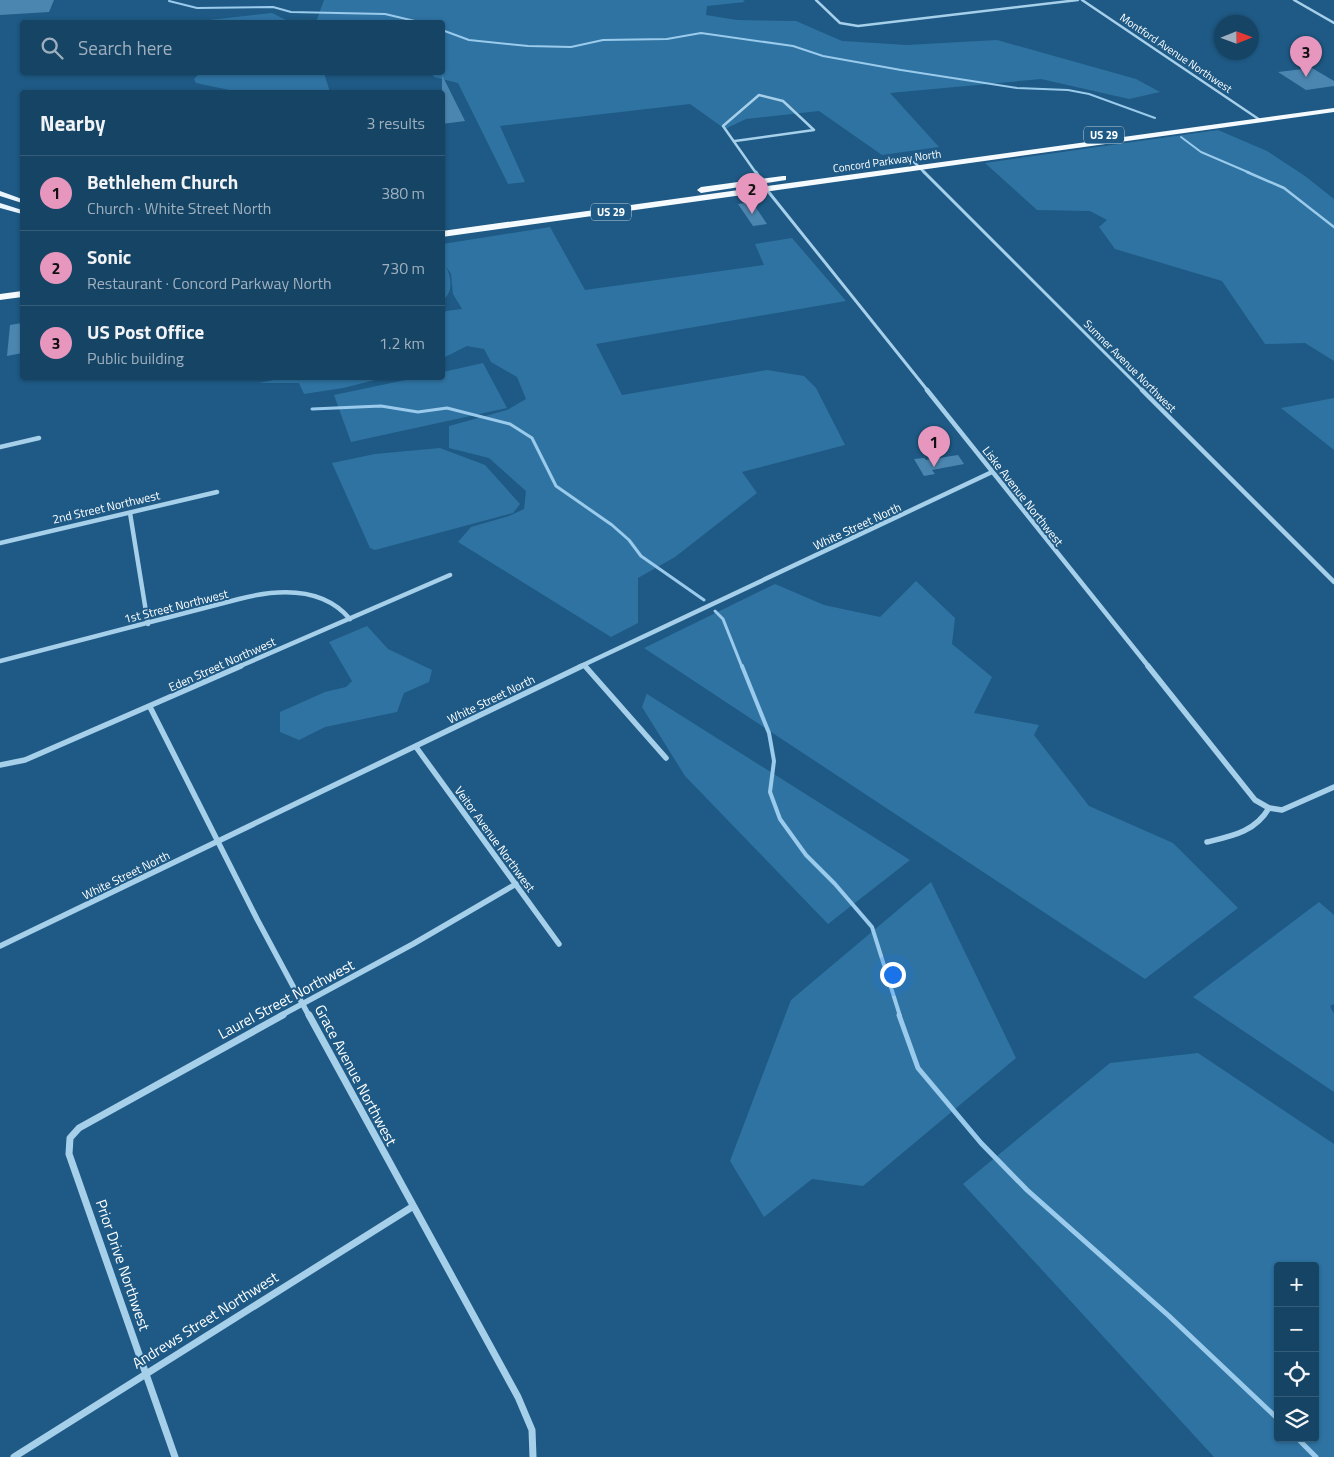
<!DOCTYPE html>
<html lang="en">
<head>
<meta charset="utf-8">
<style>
	:root { --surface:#164464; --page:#1f4b6a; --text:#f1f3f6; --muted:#9eb0bf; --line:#355c78; --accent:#e797bd }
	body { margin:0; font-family:"Titillium Web",sans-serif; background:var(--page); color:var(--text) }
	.controls { position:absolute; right:15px; bottom:15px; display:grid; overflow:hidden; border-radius:5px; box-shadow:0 1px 4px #0004 }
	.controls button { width:45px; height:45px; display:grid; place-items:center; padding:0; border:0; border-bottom:1px solid var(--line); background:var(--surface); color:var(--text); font:25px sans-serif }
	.compass { position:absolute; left:1214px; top:15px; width:45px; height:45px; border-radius:50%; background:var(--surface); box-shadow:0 1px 4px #0004; rotate:89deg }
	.you { position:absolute; left:892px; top:974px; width:18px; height:18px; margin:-12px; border:4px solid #fff; border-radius:50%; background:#1a73e8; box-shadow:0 0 0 8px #1a73e833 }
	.badge { display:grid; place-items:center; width:32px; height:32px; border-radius:50%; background:var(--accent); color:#111; font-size:16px; font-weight:700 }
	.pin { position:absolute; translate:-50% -41px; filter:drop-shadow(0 1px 2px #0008) }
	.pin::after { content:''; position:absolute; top:26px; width:18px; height:15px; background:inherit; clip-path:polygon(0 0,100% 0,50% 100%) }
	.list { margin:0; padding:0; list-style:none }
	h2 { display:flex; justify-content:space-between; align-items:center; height:65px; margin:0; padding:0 20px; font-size:21px }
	h2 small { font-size:16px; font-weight:400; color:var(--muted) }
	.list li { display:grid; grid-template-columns:32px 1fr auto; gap:15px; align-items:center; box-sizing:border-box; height:75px; padding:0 20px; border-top:1px solid var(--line) }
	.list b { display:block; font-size:19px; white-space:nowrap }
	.list p { margin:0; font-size:16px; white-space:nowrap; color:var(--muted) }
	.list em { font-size:16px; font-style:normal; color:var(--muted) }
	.icon { flex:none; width:28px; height:28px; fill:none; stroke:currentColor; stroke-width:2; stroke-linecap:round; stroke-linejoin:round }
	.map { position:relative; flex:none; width:1334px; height:1457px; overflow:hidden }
	.search { position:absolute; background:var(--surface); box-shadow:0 1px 4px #0004; left:20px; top:20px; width:425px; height:55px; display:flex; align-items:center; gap:12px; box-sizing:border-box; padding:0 18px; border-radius:5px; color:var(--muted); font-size:19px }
	.panel { position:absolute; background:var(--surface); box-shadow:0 1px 4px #0004; left:20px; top:90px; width:425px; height:290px; border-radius:5px }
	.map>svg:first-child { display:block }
</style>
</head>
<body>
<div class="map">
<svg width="1334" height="1457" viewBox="0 0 1334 1457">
	<rect width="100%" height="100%" fill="#1e5a85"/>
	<g fill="#2f73a2" fill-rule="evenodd">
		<polygon points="324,0 743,0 745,2 707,6 706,15 737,20 796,21 842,41 907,45 997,40 1136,79 1160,92 1129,99 1041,79 890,93 939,147 882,155 819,111 746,119 725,129 690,104 500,126 525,182 508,184 458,83 434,77 432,73 442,72 442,22 316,22"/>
		<polygon points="272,13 290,22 191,22"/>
		<polygon points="201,72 324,73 330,92 239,92 196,83 194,79"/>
		<polygon points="1218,130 1267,151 1305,176 1334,199 1334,361 1305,343 1265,344 1222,281 1115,249 1099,227 1107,220 1090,211 1037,210 985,163"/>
		<path d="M550,227L585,290L764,265L755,244L792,238L846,301L596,344L622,395L767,370L804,376L816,388L845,445L742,472L757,493L675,557L638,578V623L611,637L458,542L471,527L509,516L524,509L526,491L489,458L449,448V426L507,410L526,399L517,377L491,362L484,349L467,346L443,358V315L446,311L462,309L453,294L451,274L446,266C451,277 454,291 443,300V266L445,265L443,262V244Z"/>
		<polygon points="483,363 507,408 351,442 334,395 415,378 442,378 443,372"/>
		<polygon points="283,378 383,378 343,388 304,394 299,383 259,383"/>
		<polygon points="1334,398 1334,450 1281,408"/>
		<polygon points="440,448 485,465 520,504 513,513 375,550 370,548 332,463 375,454"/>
		<polygon points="916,581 955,618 952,644 992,677 974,713 1039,725 1034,735 1089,806 1173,843 1238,908 1145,979 644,648 775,584 824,605 880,617"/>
		<polygon points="367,626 388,649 432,670 429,682 404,693 397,712 325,727 299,740 280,732 280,712 325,692 346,687 352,681 329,642"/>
		<polygon points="647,693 647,694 910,860 828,924 685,776 642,707"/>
		<polygon points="931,882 1016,1058 863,1186 812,1179 764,1217 730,1161 791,1000"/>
		<polygon points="1319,902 1334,915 1334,1004 1330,1006 1334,1014 1334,1092 1193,997"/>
		<path d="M1198,1053L1334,1144V1457H1214L963,1184L1110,1063ZM1278,1266H1315V1438H1278Z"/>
	</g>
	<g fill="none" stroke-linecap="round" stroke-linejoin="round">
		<g stroke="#9acbec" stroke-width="2">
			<polyline points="169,1 197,8 273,7 291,12 385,14 419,22"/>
			<polyline points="442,30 469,40 528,46 571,47 603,40 667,39 701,33 793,46 823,56 901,70 1017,88 1068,90 1089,94 1155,118"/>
			<polyline points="1181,137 1201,152 1250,173"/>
		</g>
		<polyline stroke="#9acbec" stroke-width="2.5" points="1247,172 1284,188 1334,227"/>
		<g stroke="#9acbec" stroke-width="3">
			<polyline points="312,409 381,406 418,412 447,408 510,424 532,438 556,486 612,525 629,540 641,556 704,600"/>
			<polyline points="715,611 723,619 742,667"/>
		</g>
		<polyline stroke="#9acbec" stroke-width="4" points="742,666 769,733 774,761 770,792 780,819 806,855 835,884 872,927 900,1016"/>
		<g stroke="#9acbec" stroke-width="5">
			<polyline points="899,1015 918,1068 981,1143 1027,1190 1169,1316 1278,1419"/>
			<polyline points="1297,1438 1316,1457"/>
		</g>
	</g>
	<g fill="#4b86b0">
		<polygon points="0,0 54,0 49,12 0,15"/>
		<polygon points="1312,68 1334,81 1334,86 1306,90 1278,72"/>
		<polygon points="442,75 465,121 442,124"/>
		<polygon points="752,202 767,224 753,226 738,204"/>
		<polygon points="22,323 22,353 7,356 10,325"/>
		<polygon points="958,455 964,464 932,470 935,474 924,476 914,459 924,458 926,460"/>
	</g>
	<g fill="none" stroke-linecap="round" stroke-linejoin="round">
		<g stroke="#a6cfea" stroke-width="2.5">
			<polyline points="816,0 840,23 858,26 1078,0"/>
			<polyline points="1082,0 1260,120"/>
			<polyline points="1294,0 1334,23"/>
			<polyline points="735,141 814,130 783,101 759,95 723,126 756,173"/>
			<polyline points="914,162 925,173"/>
		</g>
		<g stroke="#a6cfea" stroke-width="3">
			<polyline points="756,172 762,181"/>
			<polyline points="924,172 1143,391"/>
			<polyline points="767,190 928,391"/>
		</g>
		<g stroke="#a6cfea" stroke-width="4.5">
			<polyline points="927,390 1149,667"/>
			<polyline points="1142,390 1334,582"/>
			<polyline points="0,447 39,438"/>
			<polyline points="130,513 148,624"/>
			<polyline points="0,543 217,492"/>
			<path d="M0,661L239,599C277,589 322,586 350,619"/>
			<polyline points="584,665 586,667"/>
			<polyline points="238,667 450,575"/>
			<polyline points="579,667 992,472"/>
		</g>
		<g stroke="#a6cfea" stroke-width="5.5">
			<polyline points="585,666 666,758"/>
			<polyline points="1148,666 1255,800 1269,808 1282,810 1334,787"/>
			<polyline points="150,707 257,919 309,1016"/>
			<polyline points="416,747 559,944"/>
			<polyline points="0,765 25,760 241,666"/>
			<path d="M1207,842C1232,836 1255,832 1269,808"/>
			<polyline points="0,946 582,666"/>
			<polyline points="280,1016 413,944 516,884"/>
		</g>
		<g stroke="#a6cfea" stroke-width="7">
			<polyline points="309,1015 518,1397 532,1430 533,1457"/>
			<polyline points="14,1457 412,1207"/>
			<polyline points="175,1457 69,1154 70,1138 79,1128 283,1015"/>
		</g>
		<g fill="#eaf5fe" fill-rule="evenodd">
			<polygon points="0,191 22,199 22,203 0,196"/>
			<polygon points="0,203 22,210 22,214 0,208"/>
		</g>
		<g fill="#f4fafe" fill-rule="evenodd">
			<polygon points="1334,108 1334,112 442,237 442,231"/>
			<polygon points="783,176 786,176 786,180 701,193 697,190 701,187"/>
			<polygon points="22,291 22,297 0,300 0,294"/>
		</g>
	</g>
	<g text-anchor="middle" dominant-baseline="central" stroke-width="4" stroke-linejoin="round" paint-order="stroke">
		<g font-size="11" fill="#fff" stroke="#1e5a85">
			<text transform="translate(1176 53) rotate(34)">Montford Avenue Northwest</text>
			<text transform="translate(887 161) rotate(-8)">Concord Parkway North</text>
			<text transform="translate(1130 366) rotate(45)">Sumner Avenue Northwest</text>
		</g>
		<g fill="#1e5a85" stroke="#bcceda" stroke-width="1">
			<rect x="1084" y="126.5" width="40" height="17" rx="4"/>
			<rect x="591" y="203.5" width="40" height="17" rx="4"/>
		</g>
		<g font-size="11" font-weight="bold" fill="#fff">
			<text x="1104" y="135">US 29</text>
			<text x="611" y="212">US 29</text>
		</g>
		<g font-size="12" fill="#fff" stroke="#1e5a85">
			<text transform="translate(1023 496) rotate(52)">Liske Avenue Northwest</text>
			<text transform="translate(106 507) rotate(-13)">2nd Street Northwest</text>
			<text transform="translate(857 526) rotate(-25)">White Street North</text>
			<text transform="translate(176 606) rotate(-14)">1st Street Northwest</text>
			<text transform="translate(222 664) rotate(-24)">Eden Street Northwest</text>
			<text transform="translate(491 699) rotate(-26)">White Street North</text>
			<text transform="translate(495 839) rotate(54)">Veitor Avenue Northwest</text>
			<text transform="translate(126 875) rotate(-26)">White Street North</text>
		</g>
		<g font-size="15" fill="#fff" stroke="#1e5a85">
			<text transform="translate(286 999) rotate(-28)">Laurel Street Northwest</text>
			<text transform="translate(356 1075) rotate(62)">Grace Avenue Northwest</text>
			<text transform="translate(123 1265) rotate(71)">Prior Drive Northwest</text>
			<text transform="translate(205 1320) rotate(-32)">Andrews Street Northwest</text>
		</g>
	</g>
</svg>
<div class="controls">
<button>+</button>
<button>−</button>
<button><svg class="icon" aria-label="locate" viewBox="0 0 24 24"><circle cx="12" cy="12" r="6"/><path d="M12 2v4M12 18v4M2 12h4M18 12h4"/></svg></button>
<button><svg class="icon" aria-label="layers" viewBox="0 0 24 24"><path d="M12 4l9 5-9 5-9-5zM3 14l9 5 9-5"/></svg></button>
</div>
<svg class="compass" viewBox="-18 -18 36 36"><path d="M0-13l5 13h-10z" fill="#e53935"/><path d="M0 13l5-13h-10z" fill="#9eb0bf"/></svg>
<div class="you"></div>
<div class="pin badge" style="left:934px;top:467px">1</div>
<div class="pin badge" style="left:752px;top:214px">2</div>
<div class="pin badge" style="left:1306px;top:77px">3</div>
<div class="search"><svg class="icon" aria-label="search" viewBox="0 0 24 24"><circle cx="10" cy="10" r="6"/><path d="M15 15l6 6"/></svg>Search here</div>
<section class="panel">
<h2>Nearby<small>3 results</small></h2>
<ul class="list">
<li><span class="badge">1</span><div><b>Bethlehem Church</b><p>Church · White Street North</p></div><em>380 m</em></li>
<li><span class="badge">2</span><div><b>Sonic</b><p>Restaurant · Concord Parkway North</p></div><em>730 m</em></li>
<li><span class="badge">3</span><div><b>US Post Office</b><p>Public building</p></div><em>1.2 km</em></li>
</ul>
</section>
</div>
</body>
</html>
